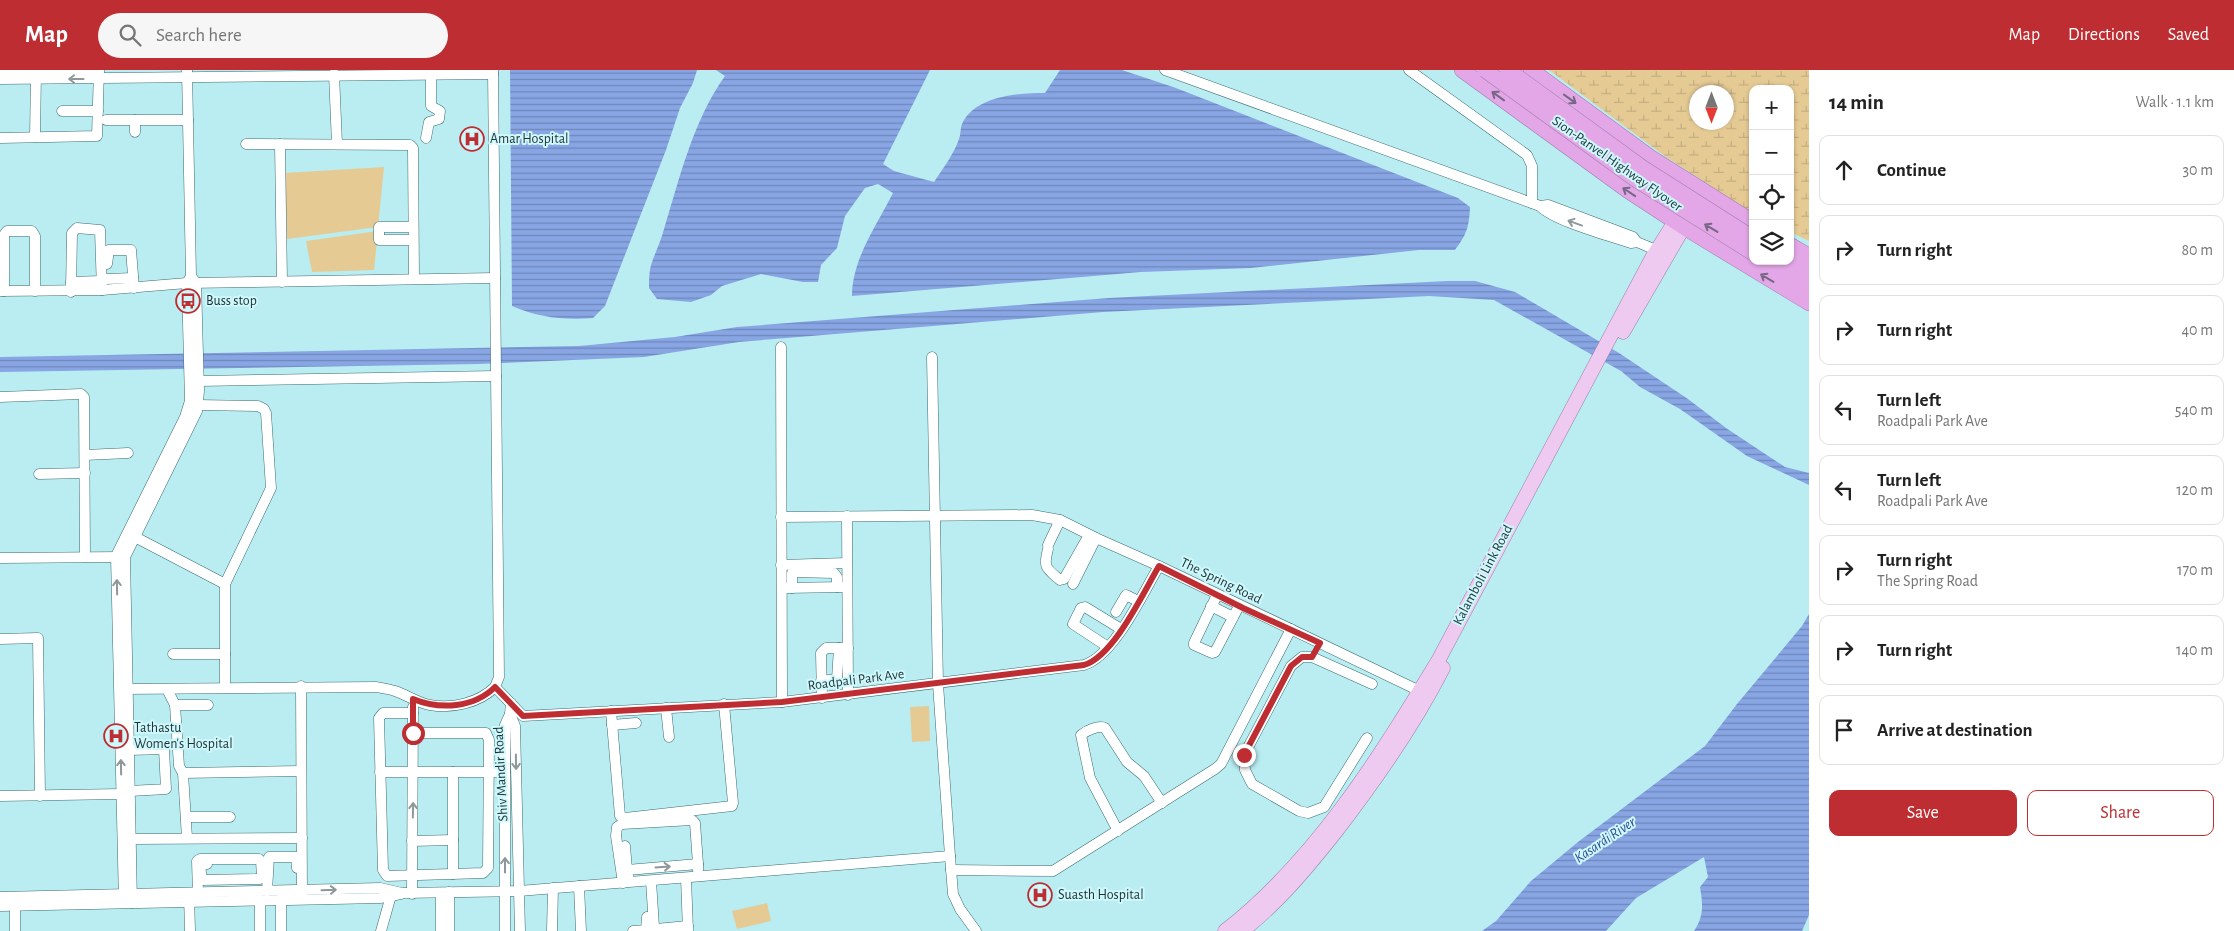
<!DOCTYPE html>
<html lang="en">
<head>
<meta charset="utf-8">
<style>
	:root { --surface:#fff; --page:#f6f6f6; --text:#222; --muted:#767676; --line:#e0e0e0; --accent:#bd2d32 }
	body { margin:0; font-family:"Alegreya Sans",sans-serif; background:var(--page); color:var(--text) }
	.controls { position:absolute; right:15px; top:15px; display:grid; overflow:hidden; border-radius:10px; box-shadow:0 1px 4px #0004 }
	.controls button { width:45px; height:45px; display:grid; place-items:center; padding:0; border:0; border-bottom:1px solid var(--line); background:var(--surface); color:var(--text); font:25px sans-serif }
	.compass { position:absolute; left:1689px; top:15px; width:45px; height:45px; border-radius:50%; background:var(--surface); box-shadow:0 1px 4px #0004; rotate:180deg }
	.stop { position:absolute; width:15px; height:15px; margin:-11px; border:4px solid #bd2d32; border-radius:50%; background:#fff }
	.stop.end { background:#bd2d32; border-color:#fff; box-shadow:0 1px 5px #0008 }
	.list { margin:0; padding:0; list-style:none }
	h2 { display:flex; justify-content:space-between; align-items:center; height:65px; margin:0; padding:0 20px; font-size:21px }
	h2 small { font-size:16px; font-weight:400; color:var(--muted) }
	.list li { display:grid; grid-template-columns:32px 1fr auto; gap:15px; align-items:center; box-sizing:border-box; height:70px; margin:0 10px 10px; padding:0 10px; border:1px solid var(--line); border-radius:10px }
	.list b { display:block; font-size:19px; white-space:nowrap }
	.list p { margin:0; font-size:16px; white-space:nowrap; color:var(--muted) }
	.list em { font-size:16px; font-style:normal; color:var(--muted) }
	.actions { display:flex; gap:10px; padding:15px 20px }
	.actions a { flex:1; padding:11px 0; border:1px solid var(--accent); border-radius:10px; text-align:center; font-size:18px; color:var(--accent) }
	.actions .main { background:var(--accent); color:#fff }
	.icon { flex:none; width:28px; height:28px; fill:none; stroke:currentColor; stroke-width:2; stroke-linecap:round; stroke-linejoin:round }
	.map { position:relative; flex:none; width:1809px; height:861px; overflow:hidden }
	header { display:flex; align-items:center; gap:30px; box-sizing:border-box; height:70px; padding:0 25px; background:var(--accent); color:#fff }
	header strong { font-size:24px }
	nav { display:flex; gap:28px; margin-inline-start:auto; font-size:18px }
	.search { width:350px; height:45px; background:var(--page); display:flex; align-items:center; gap:12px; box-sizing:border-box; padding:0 18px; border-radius:28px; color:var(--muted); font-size:19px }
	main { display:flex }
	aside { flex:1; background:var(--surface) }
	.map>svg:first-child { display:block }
</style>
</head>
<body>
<header>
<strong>Map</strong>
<div class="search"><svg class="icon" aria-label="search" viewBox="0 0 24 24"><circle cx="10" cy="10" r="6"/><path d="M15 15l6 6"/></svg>Search here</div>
<nav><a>Map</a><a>Directions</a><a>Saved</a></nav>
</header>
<main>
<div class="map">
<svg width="1809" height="861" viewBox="0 0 1809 861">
	<defs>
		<pattern id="wetland-marsh" width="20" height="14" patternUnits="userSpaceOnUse" patternTransform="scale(1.25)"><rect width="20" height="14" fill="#e5ca94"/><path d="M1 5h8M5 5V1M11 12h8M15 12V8" fill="none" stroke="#c4ae80"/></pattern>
		<pattern id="water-rules" width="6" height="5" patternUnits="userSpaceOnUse" patternTransform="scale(1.25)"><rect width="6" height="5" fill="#88a5e4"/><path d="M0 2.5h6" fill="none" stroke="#6f87ba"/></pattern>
	</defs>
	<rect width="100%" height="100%" fill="#b9edf2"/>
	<g fill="#e5ca94">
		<polygon points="384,97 378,157 287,169 285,103"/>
		<polygon points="378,161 374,200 312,202 306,171"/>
		<polygon points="929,636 930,671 912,672 910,637"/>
		<polygon points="767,833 771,851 737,859 732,841"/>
	</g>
	<path fill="url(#wetland-marsh)" fill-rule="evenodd" d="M1549,0H1809V171L1790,162V19H1753V143L1666,87ZM1696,22H1726V52H1696Z"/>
	<g fill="url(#water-rules)">
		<path d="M510,0H697L693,13L680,38L666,80L605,236L593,248C564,250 540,248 512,236Z"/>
		<path d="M716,0H930L883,94L894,101L934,112C942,100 954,84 959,69C961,64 960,59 962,54C975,26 1018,23 1045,23L1060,0H1122L1176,18L1458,128L1470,137C1469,157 1467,164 1455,180H1419L1251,198L1141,202L852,226C852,189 877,155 893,123L878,114L865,118L845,146L837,178L821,195L818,212H803L761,204L722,216L711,225L691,232L657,229L649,218C649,210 649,202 651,195C655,183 661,171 664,159C680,107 693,51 725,6Z"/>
		<polygon points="1447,211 1475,211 1515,222 1619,283 1688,329 1726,358 1785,397 1809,403 1809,415 1747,386 1680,339 1640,317 1621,301 1494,230 1429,226 1103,242 739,272 644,287 479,294 0,302 0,287 579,276 675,267 737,257 1109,228"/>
		<path d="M1809,544V845L1802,861H1694C1704,846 1703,835 1700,817L1708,807L1704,787L1636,828L1606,861H1482L1496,851L1531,811L1578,772L1705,676L1737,634L1802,556Z"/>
	</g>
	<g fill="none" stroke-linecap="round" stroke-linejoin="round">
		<g stroke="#3c6c71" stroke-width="11">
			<g id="minor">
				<polyline points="0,0 98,0"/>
				<path d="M493,0L499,607L495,617L523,646L782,632L1084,595C1114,586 1143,523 1159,496"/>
				<polyline points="1165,0 1540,136"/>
				<polyline points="1409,0 1527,85 1532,96 1532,133"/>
				<polyline points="334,4 337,74"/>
				<polyline points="0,9 493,4"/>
				<polyline points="62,41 98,41"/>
				<polyline points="106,50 188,50"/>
				<polyline points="135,50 135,62"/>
				<polyline points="35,67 36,3"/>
				<polyline points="0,68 97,66 99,0"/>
				<polyline points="426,68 429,52 439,49 440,41 431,36 431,4"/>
				<polyline points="246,74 410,75 413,78 414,209"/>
				<polyline points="280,74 282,212"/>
				<polyline points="413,157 379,157 379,170 413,170"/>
				<path d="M1637,172L1631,173C1610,166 1554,151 1540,136L1548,135L1633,167L1637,172L1661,182"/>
				<polyline points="107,194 109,180 131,180 134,218"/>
				<polyline points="107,209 133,208"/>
				<polyline points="71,212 101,211"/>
				<polyline points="0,221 102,220 187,213 495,208"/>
				<polyline points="4,221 4,165 7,161 32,161 35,166 35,221"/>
				<polyline points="71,222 72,163 77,158 100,160 102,220"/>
				<polyline points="781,277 782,632"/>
				<polyline points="932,287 938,614 950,786 953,824 960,839 976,861"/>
				<polyline points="199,311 496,306"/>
				<polyline points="0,327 81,324 84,327 85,487"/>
				<polyline points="198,335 258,336 264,339 266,343 271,418 225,514 225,617"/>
				<polyline points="85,385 128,383"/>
				<polyline points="39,404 85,403"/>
				<polyline points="847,446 848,625"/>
				<polyline points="781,447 1032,445 1060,450 1096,468 1159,496 1426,624"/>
				<polyline points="135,467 225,514"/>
				<polyline points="1048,475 1060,450"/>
				<path d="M1048,479C1043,498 1046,498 1060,510L1064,509L1089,465"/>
				<polyline points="0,488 121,487"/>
				<polyline points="781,495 847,493"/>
				<polyline points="1073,514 1096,468"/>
				<polyline points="785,518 843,517"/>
				<polyline points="792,518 792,503 794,502 834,503 837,507 837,517"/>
				<polyline points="1217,525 1194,573 1194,575 1212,583 1215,582 1239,536"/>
				<polyline points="1211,536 1233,547"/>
				<polyline points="1116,542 1126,525 1138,531"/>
				<polyline points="0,569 38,568 40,726"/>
				<polyline points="1108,577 1073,554 1081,538 1085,537 1121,559"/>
				<polyline points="173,584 225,584"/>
				<polyline points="821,611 837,609 839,578"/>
				<polyline points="301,616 302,825"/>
				<path d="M122,619L376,617C382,618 389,619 395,621C407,625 418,633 430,635C452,639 479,633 495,617"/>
				<polyline points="167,619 175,635 179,696 183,703 187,768"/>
				<polyline points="822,628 821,583 826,578 848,578"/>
				<polyline points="175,635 208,635"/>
				<polyline points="666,638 669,667"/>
				<polyline points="611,641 620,746 625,748 732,736 733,733 724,634"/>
				<polyline points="510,644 515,656 520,861"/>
				<polyline points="612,655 636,653"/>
				<polyline points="413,663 486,663 489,670 488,798 483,803 387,806 383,800 379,648 383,643 413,643"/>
				<polyline points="1367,668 1324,737 1308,743 1299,741 1252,714 1245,700 1244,685 1291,596 1302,587 1312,587 1372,614"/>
				<polyline points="129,680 164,679 166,719 130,721"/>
				<polyline points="380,702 505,702"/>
				<polyline points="453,702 453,804"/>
				<polyline points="183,703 301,701"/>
				<polyline points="0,726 121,724"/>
				<polyline points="186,747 230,747"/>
				<path d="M1118,761L1090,708L1081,665C1087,660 1099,655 1105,658L1127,692L1144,706L1162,733"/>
				<polyline points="131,769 302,768"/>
				<polyline points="412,771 453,770"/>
				<polyline points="622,800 627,800 625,776"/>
				<polyline points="951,800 1053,801 1215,699 1221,694 1291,559"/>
				<polyline points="686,808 688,861"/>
				<polyline points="629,811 627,800 698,794 698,800"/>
				<polyline points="651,811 654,857 656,859 688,856"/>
				<polyline points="623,813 616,766 617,757 622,754 692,750 695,753 698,794"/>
				<polyline points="579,816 581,861"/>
				<polyline points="267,821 269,787 296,787 297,798"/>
				<polyline points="449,822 449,861"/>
				<polyline points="198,823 197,791 200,789 259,789 261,791 262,807 260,809 202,810 200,796 207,794"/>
				<polyline points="412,824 413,637"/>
				<polyline points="189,825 190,861"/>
				<polyline points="0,827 380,818 402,823 519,821 950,786"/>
				<polyline points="281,829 281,861"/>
				<polyline points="15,830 15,861"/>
				<polyline points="260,830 260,861"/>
				<polyline points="124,833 116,486 185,347 190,331 187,213 191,206 187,0"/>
				<polyline points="132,833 125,487 197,341 199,321 196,213 191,206"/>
				<polyline points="0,836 380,828 401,824"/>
				<polyline points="381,861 392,822"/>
				<polyline points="441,861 441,823"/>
				<polyline points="505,861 505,655 510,644 511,633"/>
				<polyline points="552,861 553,818"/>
				<polyline points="633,861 646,860 647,847"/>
			</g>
		</g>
		<g stroke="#9e7ea8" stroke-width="15">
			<g id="major">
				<polyline points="1623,262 1689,148"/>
				<path d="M1225,861C1316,790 1379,688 1438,591L1652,188L1681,142"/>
				<path d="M1242,861C1278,833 1306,799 1334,764C1375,711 1413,657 1443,598"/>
			</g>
		</g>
		<g stroke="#9e7ea8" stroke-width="16">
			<g id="highway">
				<polyline points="1462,0 1627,120 1682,156 1809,233"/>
				<polyline points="1531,0 1650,87 1753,152"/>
				<polyline points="1790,175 1809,186"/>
				<polyline points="1790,190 1809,202"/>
				<polyline points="1766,191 1809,217"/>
			</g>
		</g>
		<use href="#minor" stroke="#fff" stroke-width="10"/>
		<use href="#major" stroke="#eecaf1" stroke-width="14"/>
		<use href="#highway" stroke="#e3a7e7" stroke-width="15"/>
		<g stroke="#9e7ea8" stroke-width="16" stroke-linecap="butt">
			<g id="highway-bridge">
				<polyline points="1485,0 1635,109 1753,183"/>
				<polyline points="1508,0 1643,98 1753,168"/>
			</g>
		</g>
		<use href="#highway-bridge" stroke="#e3a7e7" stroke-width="15"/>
	</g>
	<defs><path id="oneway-shaft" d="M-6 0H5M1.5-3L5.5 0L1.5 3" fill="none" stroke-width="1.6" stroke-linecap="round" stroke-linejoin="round" transform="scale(1.25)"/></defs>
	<g stroke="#8e989a">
		<use href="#oneway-shaft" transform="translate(76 9) rotate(180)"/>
		<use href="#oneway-shaft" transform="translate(1575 153) rotate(-160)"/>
		<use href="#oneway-shaft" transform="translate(117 517) rotate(-91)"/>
		<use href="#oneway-shaft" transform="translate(516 692) rotate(89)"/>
		<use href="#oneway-shaft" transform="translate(121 697) rotate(-91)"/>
		<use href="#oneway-shaft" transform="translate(413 740) rotate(-89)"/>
		<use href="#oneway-shaft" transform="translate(505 795) rotate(-90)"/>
		<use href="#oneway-shaft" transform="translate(663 797) rotate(-4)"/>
		<use href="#oneway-shaft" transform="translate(329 820) rotate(-2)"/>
	</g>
	<g stroke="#766785">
		<use href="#oneway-shaft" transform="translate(1498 26) rotate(-144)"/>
		<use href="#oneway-shaft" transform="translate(1570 29) rotate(36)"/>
		<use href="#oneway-shaft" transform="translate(1629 122) rotate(-146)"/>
		<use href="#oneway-shaft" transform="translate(1711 158) rotate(-149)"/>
		<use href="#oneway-shaft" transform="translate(1767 208) rotate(-149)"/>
	</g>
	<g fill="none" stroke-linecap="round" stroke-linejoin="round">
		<path stroke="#bd2d32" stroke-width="6" d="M413,663V629C440,640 474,638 495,617L523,646L782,632L1084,595C1114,586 1143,523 1159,496L1243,538L1320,573L1312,587H1302L1291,596L1244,685"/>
	</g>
	<defs>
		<g id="hospital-ring" transform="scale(1.25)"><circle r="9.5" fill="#cff8fc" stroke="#bd2d32" stroke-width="1.5"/><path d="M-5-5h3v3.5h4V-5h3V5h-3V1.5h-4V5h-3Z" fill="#bd2d32"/></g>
		<g id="bus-ring" transform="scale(1.25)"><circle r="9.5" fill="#cff8fc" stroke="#bd2d32" stroke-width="1.5"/><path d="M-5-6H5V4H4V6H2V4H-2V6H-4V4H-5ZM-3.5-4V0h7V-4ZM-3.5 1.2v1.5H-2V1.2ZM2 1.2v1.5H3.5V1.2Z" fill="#bd2d32"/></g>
	</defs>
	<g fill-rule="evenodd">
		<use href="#hospital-ring" x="472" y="69"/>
		<use href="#bus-ring" x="188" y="231"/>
		<use href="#hospital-ring" x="116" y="666"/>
		<use href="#hospital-ring" x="1040" y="825"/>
	</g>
	<g text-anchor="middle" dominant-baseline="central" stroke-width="4" stroke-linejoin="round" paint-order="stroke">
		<g font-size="14" fill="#1d3234" stroke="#cff8fc" text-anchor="start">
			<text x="490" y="69">Amar Hospital</text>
			<text x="206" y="231">Buss stop</text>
			<text x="134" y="658">Tathastu<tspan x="134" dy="16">Women's Hospital</tspan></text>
			<text x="1058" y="825">Suasth Hospital</text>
		</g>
		<g font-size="14" fill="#1d3234" stroke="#cff8fc">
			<text transform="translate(1617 94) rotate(35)">Sion-Panvel Highway Flyover</text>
			<text transform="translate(1483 505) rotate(-62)">Kalamboli Link Road</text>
			<text transform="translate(1221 511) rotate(26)">The Spring Road</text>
			<text transform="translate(856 610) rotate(-7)">Roadpali Park Ave</text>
			<text transform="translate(501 704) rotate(-93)">Shiv Mandir Road</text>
		</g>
		<g font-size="15" font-style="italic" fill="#2e4e98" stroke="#cff8fc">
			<text transform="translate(1605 770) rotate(-34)">Kasardi River</text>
		</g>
	</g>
</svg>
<div class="controls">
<button>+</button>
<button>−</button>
<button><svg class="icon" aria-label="locate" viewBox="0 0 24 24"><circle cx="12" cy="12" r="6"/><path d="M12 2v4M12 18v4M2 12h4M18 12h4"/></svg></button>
<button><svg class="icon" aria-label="layers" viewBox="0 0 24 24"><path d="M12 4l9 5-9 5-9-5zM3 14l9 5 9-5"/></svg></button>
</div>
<svg class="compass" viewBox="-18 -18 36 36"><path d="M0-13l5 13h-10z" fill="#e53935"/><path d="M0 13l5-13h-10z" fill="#767676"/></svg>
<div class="stop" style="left:413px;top:663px"></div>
<div class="stop end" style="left:1244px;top:685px"></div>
</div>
<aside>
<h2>14 min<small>Walk · 1.1 km</small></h2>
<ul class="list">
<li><svg class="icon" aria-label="ahead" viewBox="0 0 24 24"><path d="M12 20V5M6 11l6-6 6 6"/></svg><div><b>Continue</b></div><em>30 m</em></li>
<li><svg class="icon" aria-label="right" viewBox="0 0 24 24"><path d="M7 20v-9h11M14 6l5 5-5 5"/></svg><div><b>Turn right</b></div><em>80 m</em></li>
<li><svg class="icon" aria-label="right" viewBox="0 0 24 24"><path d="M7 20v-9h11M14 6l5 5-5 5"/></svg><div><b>Turn right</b></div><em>40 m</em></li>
<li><svg class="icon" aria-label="left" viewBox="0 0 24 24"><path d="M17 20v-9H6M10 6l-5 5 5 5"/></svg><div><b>Turn left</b><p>Roadpali Park Ave</p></div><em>540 m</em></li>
<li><svg class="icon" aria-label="left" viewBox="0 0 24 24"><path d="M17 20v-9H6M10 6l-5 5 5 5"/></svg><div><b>Turn left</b><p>Roadpali Park Ave</p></div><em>120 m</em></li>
<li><svg class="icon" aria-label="right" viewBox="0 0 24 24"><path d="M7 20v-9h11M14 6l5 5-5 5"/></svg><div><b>Turn right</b><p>The Spring Road</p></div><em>170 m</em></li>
<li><svg class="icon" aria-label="right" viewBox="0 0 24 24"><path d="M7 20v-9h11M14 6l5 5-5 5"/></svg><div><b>Turn right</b></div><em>140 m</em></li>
<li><svg class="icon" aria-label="arrive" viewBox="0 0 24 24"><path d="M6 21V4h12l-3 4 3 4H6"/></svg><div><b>Arrive at destination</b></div></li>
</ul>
<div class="actions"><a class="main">Save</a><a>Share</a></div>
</aside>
</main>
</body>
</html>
